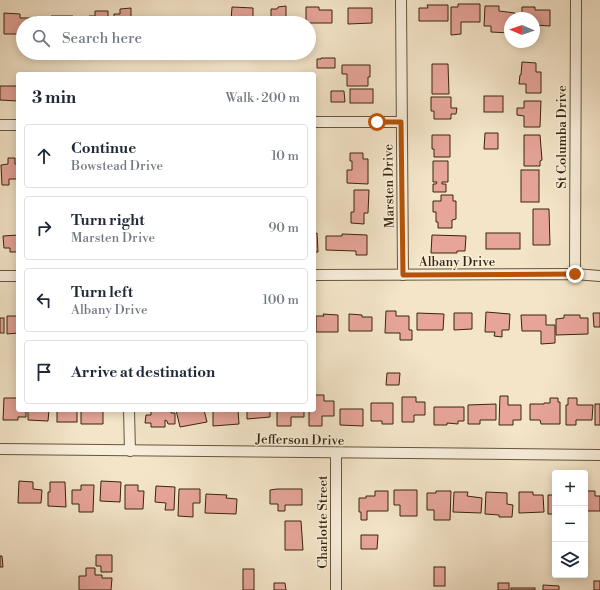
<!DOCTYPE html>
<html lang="en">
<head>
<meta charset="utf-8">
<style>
	:root { --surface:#fff; --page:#f6f6f7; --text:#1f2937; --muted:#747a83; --line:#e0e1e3 }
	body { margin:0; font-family:"Libre Bodoni",serif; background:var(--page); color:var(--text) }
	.controls { position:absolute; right:12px; bottom:12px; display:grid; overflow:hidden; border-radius:4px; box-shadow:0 2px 10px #0003 }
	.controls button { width:36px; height:36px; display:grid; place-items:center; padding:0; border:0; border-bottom:1px solid var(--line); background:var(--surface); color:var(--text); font:20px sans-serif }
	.compass { position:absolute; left:504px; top:12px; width:36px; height:36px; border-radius:50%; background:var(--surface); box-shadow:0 2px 10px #0003; rotate:272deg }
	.stop { position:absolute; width:12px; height:12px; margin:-9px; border:3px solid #b45309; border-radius:50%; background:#fff }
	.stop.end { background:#b45309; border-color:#fff; box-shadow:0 1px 4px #0008 }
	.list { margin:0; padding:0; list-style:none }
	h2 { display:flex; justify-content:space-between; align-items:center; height:52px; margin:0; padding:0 16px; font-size:17px }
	h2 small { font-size:13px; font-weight:400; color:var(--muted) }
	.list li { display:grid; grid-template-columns:26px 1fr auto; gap:12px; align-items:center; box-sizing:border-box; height:64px; margin:0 8px 8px; padding:0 8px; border:1px solid var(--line); border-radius:4px }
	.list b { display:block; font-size:15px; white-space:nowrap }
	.list p { margin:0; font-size:13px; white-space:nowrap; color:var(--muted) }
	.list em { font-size:13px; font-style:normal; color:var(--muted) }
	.icon { flex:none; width:22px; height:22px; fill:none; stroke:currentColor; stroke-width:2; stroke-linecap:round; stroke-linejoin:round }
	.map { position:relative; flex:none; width:600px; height:590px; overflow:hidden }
	.search { position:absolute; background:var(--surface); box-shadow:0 2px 10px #0003; left:16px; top:16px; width:300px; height:44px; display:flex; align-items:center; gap:10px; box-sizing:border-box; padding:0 14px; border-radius:22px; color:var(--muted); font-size:15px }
	.panel { position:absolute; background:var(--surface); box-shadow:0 2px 10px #0003; left:16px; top:72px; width:300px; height:340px; border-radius:4px }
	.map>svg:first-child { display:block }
</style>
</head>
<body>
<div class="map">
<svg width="600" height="590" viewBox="0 0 600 590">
	<rect width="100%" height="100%" fill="#f4e5c9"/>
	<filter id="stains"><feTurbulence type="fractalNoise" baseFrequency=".005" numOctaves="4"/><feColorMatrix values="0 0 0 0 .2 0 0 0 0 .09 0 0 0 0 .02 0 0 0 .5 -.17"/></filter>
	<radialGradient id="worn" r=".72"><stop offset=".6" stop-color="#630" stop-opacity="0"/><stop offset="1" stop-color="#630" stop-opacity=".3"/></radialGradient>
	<g fill="#e7a59a" stroke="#382608">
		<polygon points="458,4 480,4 480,22 461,22 461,34 451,35 451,7 458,7"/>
		<polygon points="427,5 448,5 448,21 419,21 419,8 428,8"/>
		<polygon points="286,6 286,23 271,23 271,9 277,9 278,7"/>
		<polygon points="485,6 499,6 499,11 515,13 515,18 510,18 510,33 491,32 491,26 484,26"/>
		<polygon points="232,7 253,8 253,23 234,23 234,20 231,20"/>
		<polygon points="306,7 319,7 319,10 332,10 332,23 306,23"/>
		<polygon points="522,7 535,7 535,10 550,10 550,26 534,25 534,18 522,18"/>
		<polygon points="131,8 131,23 114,23 114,14 120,14 120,9"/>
		<polygon points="348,8 372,8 372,23 348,24"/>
		<polygon points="95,11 108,11 108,23 89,23 89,16 95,16"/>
		<polygon points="4,13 20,14 20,18 31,18 31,23 23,23 23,34 4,34"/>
		<polygon points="51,16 73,16 73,23 35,23 35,17 51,18"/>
		<rect x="170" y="53" width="19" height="5"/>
		<polygon points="321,58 335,58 335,68 317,68 317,59 321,59"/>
		<polygon points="522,62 536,63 536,72 541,72 541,93 526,93 526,84 519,84 520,75 521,75"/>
		<polygon points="432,64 448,64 449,94 432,94"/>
		<polygon points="342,65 370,65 370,77 368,77 368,86 347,86 347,74 342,74"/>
		<polygon points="0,86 18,86 18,101 0,100"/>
		<rect x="350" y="89" width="23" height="14"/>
		<polygon points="331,91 344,91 345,102 331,102"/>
		<rect x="484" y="96" width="19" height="16"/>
		<polygon points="431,97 451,97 451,108 457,108 456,114 451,114 451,119 434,119 434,111 431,111"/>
		<polygon points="524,101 541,101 540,127 524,127 524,116 517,115 517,108 524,108"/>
		<polygon points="485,133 498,133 498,149 484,149"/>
		<polygon points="432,135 450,135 450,157 434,157 434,149 432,149"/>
		<polygon points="524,135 540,135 542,160 540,161 540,166 524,166"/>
		<polygon points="350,153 363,153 363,159 368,159 368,184 347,183 347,170 352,170 352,161 350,161"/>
		<polygon points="8,158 15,158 15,164 17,164 18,179 9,179 9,185 2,185 1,165 8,164"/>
		<polygon points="433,161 448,161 448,182 442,182 442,184 446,184 446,192 433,192 433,184 436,184 437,182 433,182"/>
		<rect x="521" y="170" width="18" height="32"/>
		<polygon points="354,190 369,190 368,213 364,213 364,224 351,223 351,212 354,212"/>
		<polygon points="441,195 453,195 453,201 456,201 456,219 452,220 452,228 438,228 438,222 436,222 436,212 433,212 433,201 441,201"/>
		<polygon points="533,209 549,209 550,245 533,245"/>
		<polygon points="317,233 318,252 314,252 314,234"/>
		<rect x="486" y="233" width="34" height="16"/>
		<polygon points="342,234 367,235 367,255 356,255 356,251 326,250 326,236 342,236"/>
		<polygon points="18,235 18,253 18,252 10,252 10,248 4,248 3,236"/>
		<polygon points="432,235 466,236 465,251 457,251 457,253 431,253"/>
		<polygon points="386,311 396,311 396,316 409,316 409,330 412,330 412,340 400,340 400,333 385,333"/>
		<polygon points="486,312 510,314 509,330 502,330 502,337 494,336 495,332 485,332"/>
		<polygon points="417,313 444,314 443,330 417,330"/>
		<polygon points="454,313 472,313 472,329 454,330"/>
		<polygon points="593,313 600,313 600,327 594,327"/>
		<polygon points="323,314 338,315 338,332 316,332 316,316 324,316"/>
		<polygon points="349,314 362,315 362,317 372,317 372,331 349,331"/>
		<polygon points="521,315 546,315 546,325 555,325 555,343 541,344 541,331 522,331"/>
		<polygon points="564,315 580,315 580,318 588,318 588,334 556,335 556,319 564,318"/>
		<polygon points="7,316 18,316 18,333 7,334"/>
		<rect x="0" y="318" width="4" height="15"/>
		<polygon points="387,373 400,373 399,385 386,385"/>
		<polygon points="315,395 324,395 324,401 334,401 334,416 322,416 322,426 309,426 309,410 314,410"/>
		<polygon points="500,396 508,396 508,405 521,405 521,420 513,420 513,425 499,425"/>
		<polygon points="402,397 416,397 416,402 425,402 425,415 414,415 414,422 402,422"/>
		<polygon points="4,398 18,398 18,410 26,410 26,417 18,417 18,420 3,420"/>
		<polygon points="550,398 558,398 558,402 560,402 560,424 541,424 540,420 530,420 530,404 544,404 544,403 550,403"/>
		<polygon points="568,398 577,398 577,405 593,405 592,420 576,420 576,425 566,425 566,405 568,405"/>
		<polygon points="371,403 393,403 393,424 382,424 382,421 371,421"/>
		<polygon points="496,404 496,420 480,420 480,424 468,424 468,405"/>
		<rect x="595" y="404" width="5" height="21"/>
		<polygon points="434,407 464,407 464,421 458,421 458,424 447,423 447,425 434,425"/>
		<polygon points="340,409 363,409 363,426 340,425"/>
		<polygon points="28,410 49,410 48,421 28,420"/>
		<rect x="57" y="410" width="20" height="12"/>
		<polygon points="81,410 99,410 99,411 103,411 103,424 81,424"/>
		<polygon points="151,410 171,410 171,413 175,413 175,424 168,424 167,421 165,420 165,427 151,427 151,423 145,423 146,415 151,415"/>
		<polygon points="176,410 204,410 207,422 180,427"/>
		<polygon points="213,410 238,410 239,424 213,426"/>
		<polygon points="247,410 270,410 270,417 247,419"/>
		<polygon points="277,410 304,410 304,417 291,417 291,426 277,426"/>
		<polygon points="19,481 33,482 33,489 42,490 41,503 18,503"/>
		<polygon points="101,481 121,482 120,502 100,501"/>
		<polygon points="50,482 65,482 66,507 48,506 48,492 50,492"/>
		<polygon points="81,485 94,485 93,512 79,512 79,504 72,504 72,490 81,490"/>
		<polygon points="125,485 138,485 138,491 144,491 143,509 125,509"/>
		<polygon points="156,486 175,487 174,510 165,510 166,503 155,502"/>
		<polygon points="179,489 200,489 200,503 193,503 193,517 178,516"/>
		<polygon points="277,489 302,489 302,505 285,505 285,511 278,511 278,504 270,504 270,490"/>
		<polygon points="394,490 417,490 417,516 400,516 400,505 394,505"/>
		<polygon points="375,491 388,491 388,511 367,511 367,520 361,520 361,512 359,512 359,498 366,498 366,496 375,496"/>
		<polygon points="436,491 451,491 450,520 434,520 434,510 427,510 427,493 436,493"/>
		<polygon points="585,491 595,491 595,496 600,496 600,511 585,511"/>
		<polygon points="454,492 468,492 467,496 482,498 481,513 453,512"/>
		<polygon points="486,492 507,493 507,504 513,505 512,517 499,517 499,515 485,514"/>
		<polygon points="519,492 533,492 533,495 543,495 544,512 519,513"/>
		<polygon points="554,492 555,514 548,514 548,495 554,495"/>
		<polygon points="206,494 227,495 226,498 237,499 236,514 205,513"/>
		<polygon points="285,521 301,521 303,550 285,550"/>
		<polygon points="361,535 378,535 377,549 361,549"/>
		<polygon points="96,555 112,555 112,572 101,572 101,566 96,566"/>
		<polygon points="0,556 2,556 3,567 0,567"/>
		<rect x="434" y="567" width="11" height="19"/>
		<polygon points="86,568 95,568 95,575 102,575 102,578 112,578 111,590 79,590 79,576 86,576"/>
		<rect x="243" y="569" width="11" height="21"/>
		<rect x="594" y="581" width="6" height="9"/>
		<polygon points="274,583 285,583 286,590 274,590"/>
		<rect x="498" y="583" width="11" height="7"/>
		<polygon points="543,585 559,586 559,590 543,590"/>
		<rect x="511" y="588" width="24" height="2"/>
	</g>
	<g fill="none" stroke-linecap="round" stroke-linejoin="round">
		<g stroke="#675638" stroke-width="12">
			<g id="minor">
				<polyline points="401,0 403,275"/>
				<polyline points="314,122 401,122"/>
				<polyline points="0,125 18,125"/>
				<polyline points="575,274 576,0"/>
				<polyline points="314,275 575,274 600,276"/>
				<polyline points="0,276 18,276"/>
				<polyline points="129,410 130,451"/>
				<polyline points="0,449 600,455"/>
				<polyline points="336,590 336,454"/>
			</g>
		</g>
		<use href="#minor" stroke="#f8eedc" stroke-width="10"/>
	</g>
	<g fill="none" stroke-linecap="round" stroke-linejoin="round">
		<polyline stroke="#b45309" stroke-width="5" points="377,122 401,122 403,275 575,274"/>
	</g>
	<g text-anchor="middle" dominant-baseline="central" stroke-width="3" stroke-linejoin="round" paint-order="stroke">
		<g font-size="13" fill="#382608" stroke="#f8eedc">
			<text transform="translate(562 137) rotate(-90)">St Columba Drive</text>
			<text transform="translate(389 186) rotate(-91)">Marsten Drive</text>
			<text x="457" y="262">Albany Drive</text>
			<text transform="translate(300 440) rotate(1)">Jefferson Drive</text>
			<text transform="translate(323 522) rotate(-90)">Charlotte Street</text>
		</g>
	</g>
	<rect width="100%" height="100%" filter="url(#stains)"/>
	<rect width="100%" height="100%" fill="url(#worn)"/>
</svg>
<div class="controls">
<button>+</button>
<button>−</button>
<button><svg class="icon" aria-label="layers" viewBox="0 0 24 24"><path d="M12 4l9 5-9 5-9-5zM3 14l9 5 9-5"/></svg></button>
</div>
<svg class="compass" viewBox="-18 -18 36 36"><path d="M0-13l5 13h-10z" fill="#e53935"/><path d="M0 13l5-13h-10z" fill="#747a83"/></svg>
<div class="stop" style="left:377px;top:122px"></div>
<div class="stop end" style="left:575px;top:274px"></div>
<div class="search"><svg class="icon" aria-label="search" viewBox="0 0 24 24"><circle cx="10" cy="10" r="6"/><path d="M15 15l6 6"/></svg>Search here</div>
<section class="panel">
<h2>3 min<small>Walk · 200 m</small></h2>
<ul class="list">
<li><svg class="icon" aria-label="ahead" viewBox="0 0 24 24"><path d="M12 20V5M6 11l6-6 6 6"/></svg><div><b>Continue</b><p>Bowstead Drive</p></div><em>10 m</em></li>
<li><svg class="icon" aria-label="right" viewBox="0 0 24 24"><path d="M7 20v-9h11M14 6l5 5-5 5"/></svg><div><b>Turn right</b><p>Marsten Drive</p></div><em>90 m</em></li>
<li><svg class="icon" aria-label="left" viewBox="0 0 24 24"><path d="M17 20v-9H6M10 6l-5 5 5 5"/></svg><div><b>Turn left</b><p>Albany Drive</p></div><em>100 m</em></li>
<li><svg class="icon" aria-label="arrive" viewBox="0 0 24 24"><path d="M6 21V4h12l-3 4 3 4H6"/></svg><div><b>Arrive at destination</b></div></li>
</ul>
</section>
</div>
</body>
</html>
